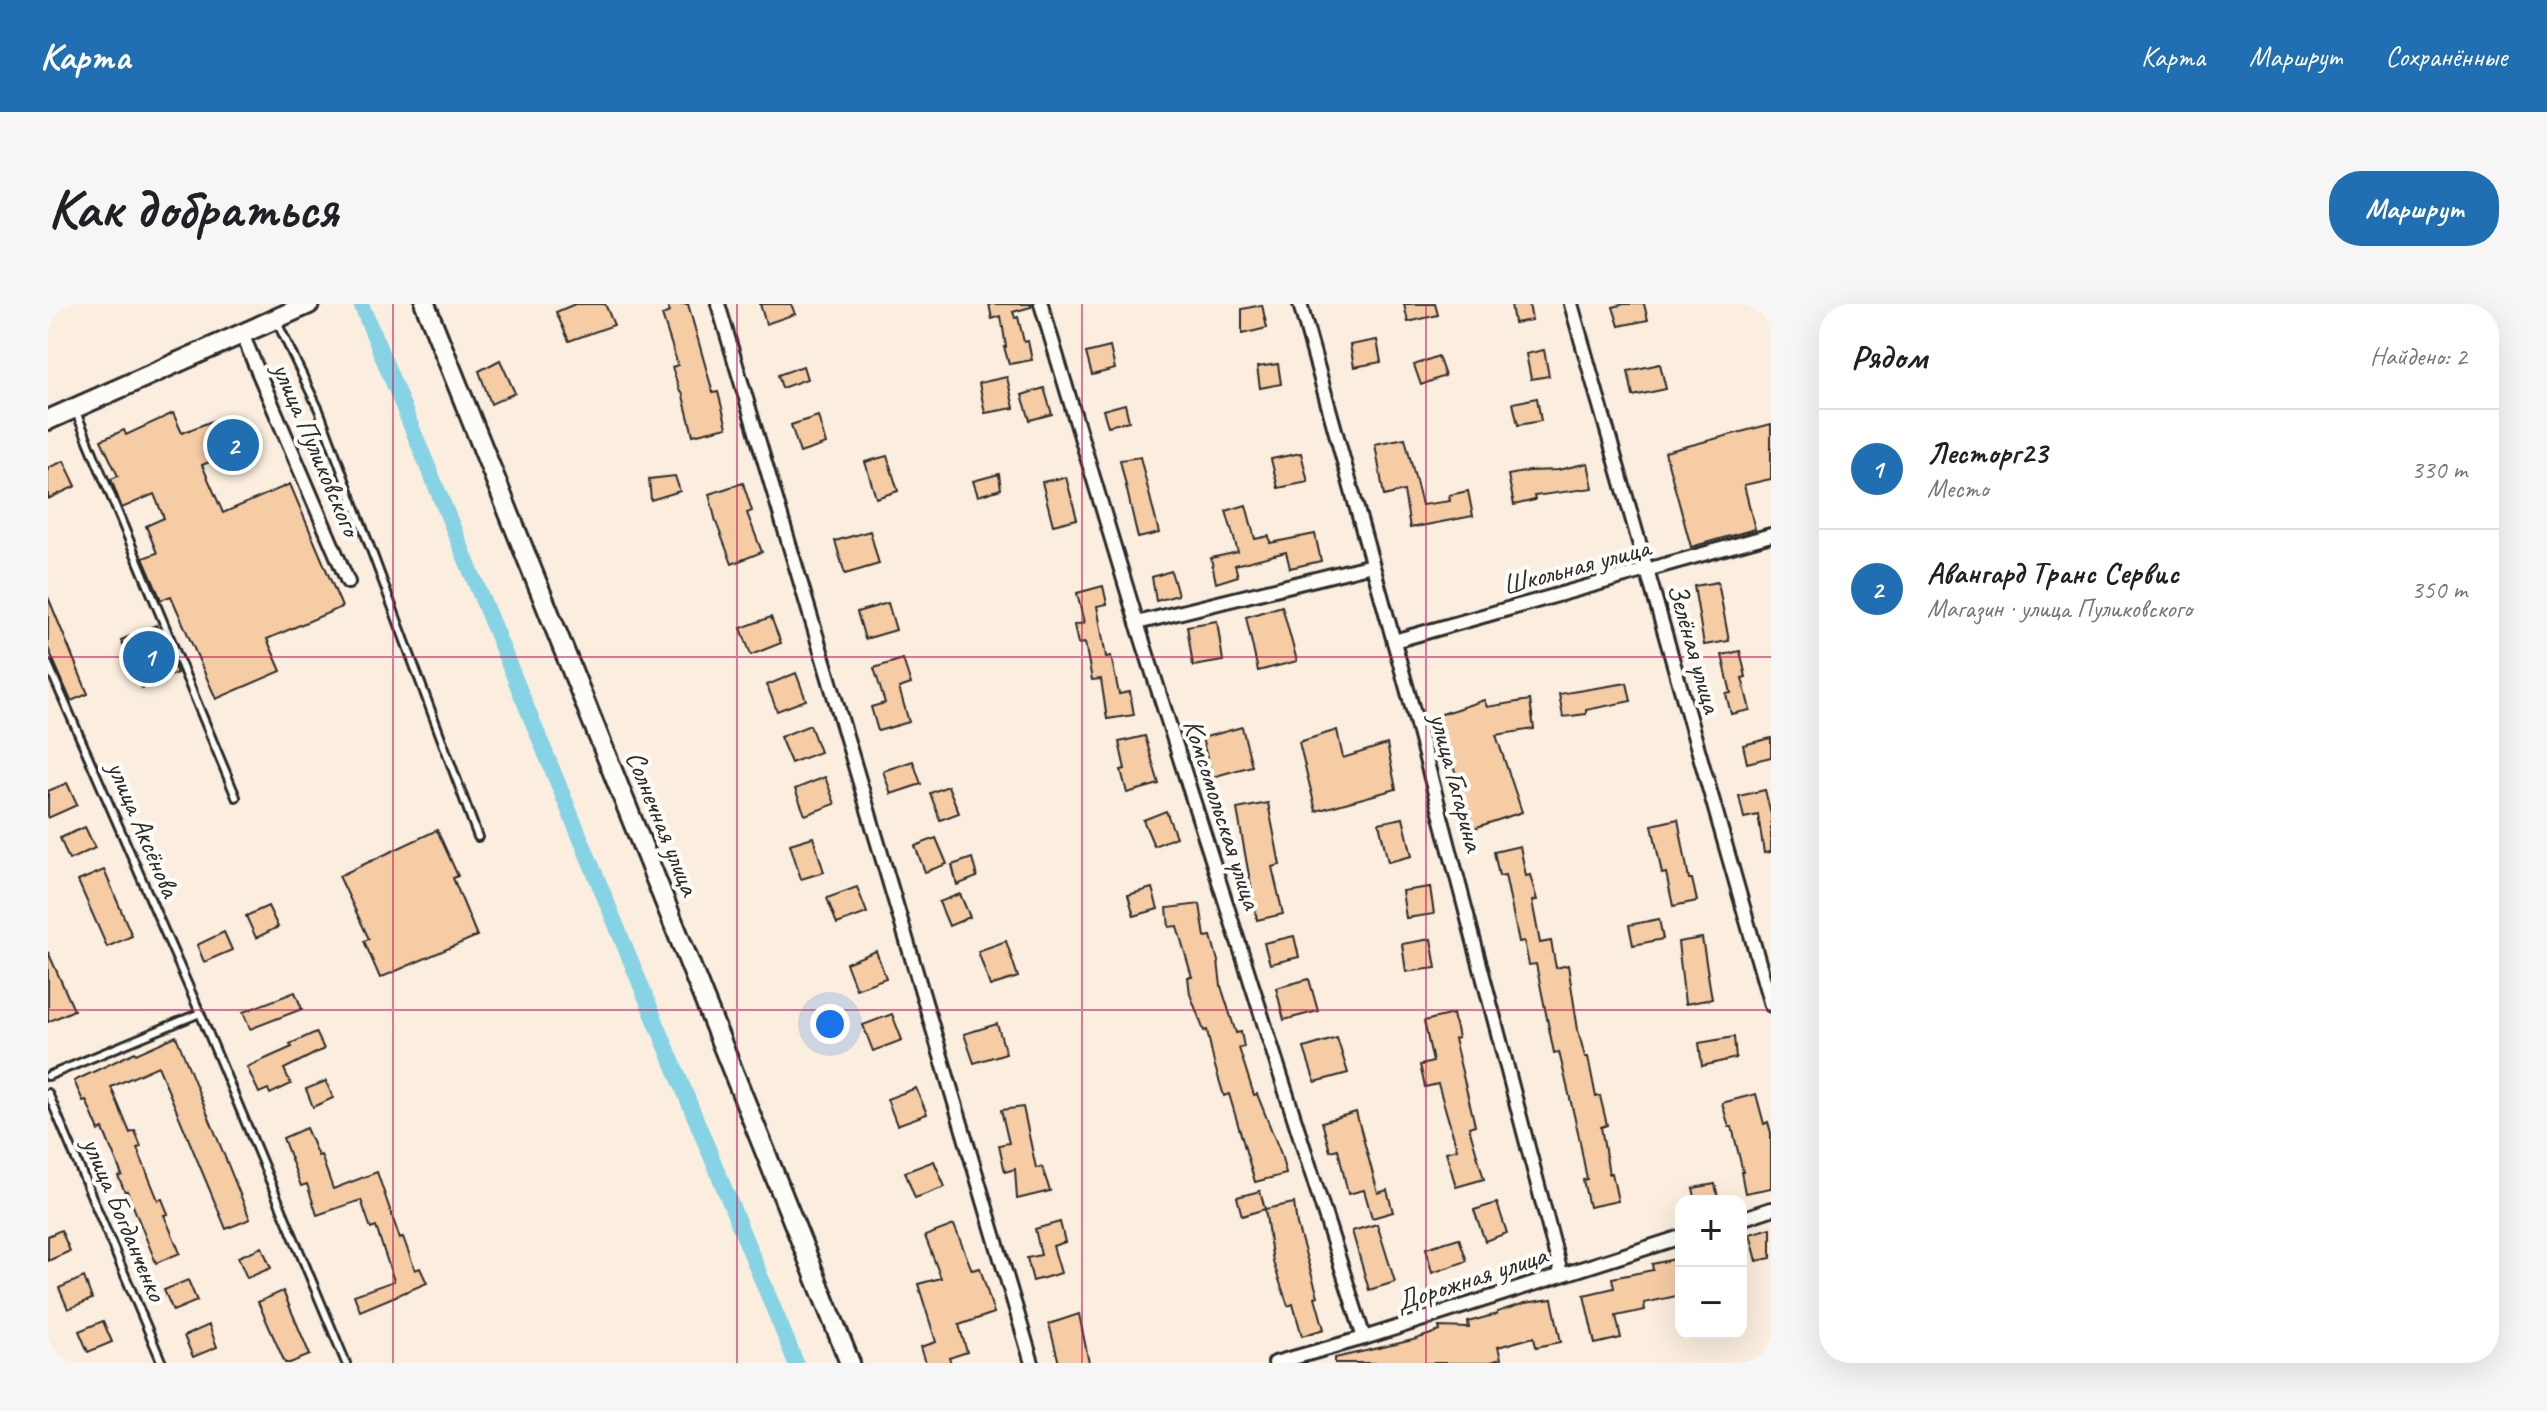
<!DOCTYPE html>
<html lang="ru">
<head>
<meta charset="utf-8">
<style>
	:root { --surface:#fff; --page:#f6f6f6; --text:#202124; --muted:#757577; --line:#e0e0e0; --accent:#1f6fb2 }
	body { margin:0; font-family:Caveat,sans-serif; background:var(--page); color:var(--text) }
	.controls { position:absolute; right:24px; bottom:24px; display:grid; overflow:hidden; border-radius:16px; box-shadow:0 8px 32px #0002 }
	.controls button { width:72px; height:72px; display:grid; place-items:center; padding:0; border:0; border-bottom:2px solid var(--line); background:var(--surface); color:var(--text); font:40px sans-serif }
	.you { position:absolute; left:782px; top:720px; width:28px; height:28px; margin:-20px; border:6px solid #fff; border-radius:50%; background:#1a73e8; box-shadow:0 0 0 12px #1a73e833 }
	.badge { display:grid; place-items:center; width:52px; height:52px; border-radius:50%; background:var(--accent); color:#fff; font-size:26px; font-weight:700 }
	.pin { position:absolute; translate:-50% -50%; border:4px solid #fff; box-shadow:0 2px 8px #0006 }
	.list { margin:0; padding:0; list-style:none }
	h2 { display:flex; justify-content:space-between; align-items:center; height:104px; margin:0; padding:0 32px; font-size:34px }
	h2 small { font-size:26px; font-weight:400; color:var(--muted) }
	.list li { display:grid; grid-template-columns:52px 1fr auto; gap:24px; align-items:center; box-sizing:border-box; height:120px; padding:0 32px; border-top:2px solid var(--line) }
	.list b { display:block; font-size:30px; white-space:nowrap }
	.list p { margin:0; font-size:26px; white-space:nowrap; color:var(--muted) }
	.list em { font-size:26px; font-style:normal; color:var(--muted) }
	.map { position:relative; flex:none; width:1723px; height:1059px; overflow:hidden; border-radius:32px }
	header { display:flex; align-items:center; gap:48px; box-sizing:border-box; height:112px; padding:0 40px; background:var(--accent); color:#fff }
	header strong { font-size:38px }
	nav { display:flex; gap:44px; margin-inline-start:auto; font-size:28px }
	.intro { display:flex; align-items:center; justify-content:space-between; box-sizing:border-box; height:192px; padding:0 48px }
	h1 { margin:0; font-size:56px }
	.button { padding:20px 36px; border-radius:32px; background:var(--accent); color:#fff; font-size:28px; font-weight:700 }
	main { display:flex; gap:48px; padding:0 48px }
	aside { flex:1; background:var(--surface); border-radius:32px; box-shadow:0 8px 32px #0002 }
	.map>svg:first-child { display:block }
</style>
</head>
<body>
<header>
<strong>Карта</strong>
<nav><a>Карта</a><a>Маршрут</a><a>Сохранённые</a></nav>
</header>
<div class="intro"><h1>Как добраться</h1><a class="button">Маршрут</a></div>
<main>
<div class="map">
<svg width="1723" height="1059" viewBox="0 0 1723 1059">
	<rect width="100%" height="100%" fill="#fbeede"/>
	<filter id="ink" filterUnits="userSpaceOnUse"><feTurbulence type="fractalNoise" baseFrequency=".0125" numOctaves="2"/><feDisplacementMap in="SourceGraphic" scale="16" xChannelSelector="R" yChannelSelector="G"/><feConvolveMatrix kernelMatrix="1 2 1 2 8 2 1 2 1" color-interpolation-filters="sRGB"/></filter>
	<g filter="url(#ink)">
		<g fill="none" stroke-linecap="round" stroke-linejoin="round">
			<polyline stroke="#85d3e4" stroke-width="16" points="313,0 748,1059"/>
		</g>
		<g fill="#f6cca5" stroke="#2b2b2b" stroke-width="2">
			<polygon points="527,0 557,0 566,21 521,37 508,8"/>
			<polygon points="619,0 640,0 665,89 670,88 679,123 645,131 634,88 632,88 624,63 630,61 614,11 622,8"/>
			<polygon points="712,0 743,0 747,10 718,20"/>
			<polygon points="941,0 983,0 983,3 965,8 967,14 970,13 976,38 980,37 984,56 961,60 956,43 958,43 953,12 944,15"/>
			<polygon points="1356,0 1387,0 1390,11 1360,18"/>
			<polygon points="1463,0 1481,0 1484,16 1466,19"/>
			<polygon points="1576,0 1596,0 1600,16 1571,22 1565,3"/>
			<polygon points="1214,1 1219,24 1194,30 1194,5"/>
			<polygon points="1329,36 1333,58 1306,63 1302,41"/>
			<polygon points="1062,43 1067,65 1044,71 1038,49"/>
			<polygon points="1496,46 1501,72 1483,75 1478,50"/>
			<polygon points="1390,52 1397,72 1373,81 1366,61"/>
			<polygon points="452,56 467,89 443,100 431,67"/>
			<polygon points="1230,60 1233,80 1212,84 1209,63"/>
			<polygon points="1612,60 1618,85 1585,92 1580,67"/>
			<polygon points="755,62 759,75 734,84 730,71"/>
			<polygon points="959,73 966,104 937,109 931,79"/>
			<polygon points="996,84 1004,110 982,116 974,91"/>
			<polygon points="1489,94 1493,117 1470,121 1465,99"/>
			<polygon points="1077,100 1081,117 1060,122 1055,106"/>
			<polygon points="125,109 134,129 174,113 188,147 154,161 175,209 242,180 294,303 219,335 233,367 168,395 123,292 113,296 95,254 109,249 98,222 116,214 106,190 74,204 63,175 70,172 53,136 76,126 78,131"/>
			<polygon points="770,112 778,140 752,149 743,121"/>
			<polygon points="1723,120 1723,175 1696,181 1707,225 1643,243 1617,148"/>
			<polygon points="1357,134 1374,201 1402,197 1401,191 1420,187 1425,212 1362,224 1356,187 1336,192 1327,140"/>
			<polygon points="1253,149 1260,178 1230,184 1223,155"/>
			<polygon points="839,152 850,187 828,194 817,158"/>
			<polygon points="1092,153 1111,229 1090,234 1072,156"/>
			<polygon points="16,157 28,182 0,195 0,164"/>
			<polygon points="1540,159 1545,184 1486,192 1487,196 1466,201 1460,171 1481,167 1510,166"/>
			<polygon points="951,170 953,185 930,192 925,177"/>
			<polygon points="627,172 632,187 603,196 601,175"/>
			<polygon points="1018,173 1029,215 1005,221 994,178"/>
			<polygon points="695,179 704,207 699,209 714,248 684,260 668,218 661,190"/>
			<polygon points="1198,201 1207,235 1221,232 1222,239 1267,230 1273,257 1242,264 1238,248 1187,261 1190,272 1168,279 1163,254 1190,248 1178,207"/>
			<polygon points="822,227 831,260 797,270 787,237"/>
			<polygon points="1123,267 1130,291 1108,297 1104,273"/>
			<polygon points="1670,278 1681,337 1656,341 1646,282"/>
			<polygon points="1055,282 1059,300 1049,302 1058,353 1063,352 1071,390 1082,388 1086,411 1059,415 1053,375 1044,376 1037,339 1030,340 1026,321 1036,319 1029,289"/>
			<polygon points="0,293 40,390 23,397 0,344"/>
			<polygon points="840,299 848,326 817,335 809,308"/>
			<polygon points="1234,302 1249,357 1210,367 1198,313"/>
			<polygon points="723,313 733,339 703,351 693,324"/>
			<polygon points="1169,317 1175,357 1145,362 1139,322"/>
			<polygon points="108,321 129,369 94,384 73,336"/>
			<polygon points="1692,347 1698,373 1694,374 1702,406 1683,410 1678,390 1683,389 1674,351"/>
			<polygon points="855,355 863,380 851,384 861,418 830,427 823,403 837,399 826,364"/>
			<polygon points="748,369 758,396 729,407 719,381"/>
			<polygon points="1579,379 1583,397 1538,406 1538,410 1515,413 1511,390"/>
			<polygon points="1436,396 1439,403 1482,396 1486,425 1448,431 1474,508 1426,524 1388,412"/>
			<polygon points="762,421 772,448 743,459 732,433"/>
			<polygon points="1194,423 1204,462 1164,473 1154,434"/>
			<polygon points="1289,426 1295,454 1339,440 1348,485 1268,507 1251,438"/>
			<polygon points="1097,432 1111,480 1079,489 1073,466 1077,465 1071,438"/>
			<polygon points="1723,434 1723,453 1699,459 1695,441"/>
			<polygon points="865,457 873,480 843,490 835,467"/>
			<polygon points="777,473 787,500 757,511 747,485"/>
			<polygon points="19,479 29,501 0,514 0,487"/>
			<polygon points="900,482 911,509 892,516 882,489"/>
			<polygon points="1717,486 1723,510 1723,548 1716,549 1710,511 1696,514 1691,492"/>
			<polygon points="1220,499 1232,561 1224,563 1235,610 1209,616 1189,505"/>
			<polygon points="1118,507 1128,533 1106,542 1095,516"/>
			<polygon points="1355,514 1364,552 1340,558 1331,519"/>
			<polygon points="1630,515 1641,575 1644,575 1649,597 1625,602 1618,569 1614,570 1604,521"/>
			<polygon points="37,523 47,544 21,556 12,534"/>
			<polygon points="389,526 410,572 405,574 429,632 332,674 316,637 321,635 291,572"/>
			<polygon points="765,533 776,568 753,575 742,540"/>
			<polygon points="888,534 899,560 877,568 867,542"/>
			<polygon points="1472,542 1478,572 1482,571 1489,596 1484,597 1492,639 1503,637 1508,664 1520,661 1530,726 1537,753 1540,753 1548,793 1552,792 1559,821 1553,823 1561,870 1564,869 1570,897 1541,903 1535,876 1539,875 1530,828 1511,748 1506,749 1488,660 1481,661 1476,637 1471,638 1457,571 1451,572 1446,548"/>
			<polygon points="924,554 929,573 909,581 904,561"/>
			<polygon points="56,566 84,632 59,643 30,577"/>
			<polygon points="809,583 819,609 789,620 779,594"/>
			<polygon points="1382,583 1386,610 1358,614 1354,587"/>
			<polygon points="1104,584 1110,605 1086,612 1080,591"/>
			<polygon points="912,590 922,613 901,622 891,598"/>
			<polygon points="1152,600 1157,633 1163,632 1170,657 1173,682 1188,729 1193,728 1196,743 1191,744 1206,791 1209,790 1233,850 1238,870 1207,878 1181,790 1176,792 1166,759 1159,726 1156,727 1142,690 1140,673 1144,673 1129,622 1121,623 1119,604"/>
			<polygon points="220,602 230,623 208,634 198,612"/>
			<polygon points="1611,615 1615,635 1585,641 1581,621"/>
			<polygon points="176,628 184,646 156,658 149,641"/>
			<polygon points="1246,632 1251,653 1222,660 1216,639"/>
			<polygon points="1654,634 1664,695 1637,700 1630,638"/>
			<polygon points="1383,635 1388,664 1358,668 1354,640"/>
			<polygon points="958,637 970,673 942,682 930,647"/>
			<polygon points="828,647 838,674 808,685 798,659"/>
			<polygon points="0,648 26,706 0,718"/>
			<polygon points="1261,675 1270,707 1236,716 1228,684"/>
			<polygon points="247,688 254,705 202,725 195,708"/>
			<polygon points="844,710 854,736 825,747 815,721"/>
			<polygon points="1405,710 1410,734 1406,735 1427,821 1421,823 1436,875 1408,883 1398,848 1409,845 1390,780 1377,783 1372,761 1385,758 1376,717"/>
			<polygon points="949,720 958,749 926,759 916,730"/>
			<polygon points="268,728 276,745 236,765 243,780 222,790 220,785 211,789 199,763 244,743 242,740"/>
			<polygon points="128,732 202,915 178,925 110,762 63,783 82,829 87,827 93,843 89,844 110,896 114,895 120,910 116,911 132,949 108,959 79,887 77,888 70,872 74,871 55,825 51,827 38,796 35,797 26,777 87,748 88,750"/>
			<polygon points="1686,733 1688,754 1654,762 1651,739"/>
			<polygon points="1289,734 1300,769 1267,778 1256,744"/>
			<polygon points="278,777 285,794 265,803 258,785"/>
			<polygon points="868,784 879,810 849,821 839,795"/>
			<polygon points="1708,790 1716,820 1720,818 1723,829 1723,884 1697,889 1693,868 1695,868 1684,823 1681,823 1674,799"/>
			<polygon points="975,803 988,864 994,863 1002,887 969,895 967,865 957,868 951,841 961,839 953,806"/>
			<polygon points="1308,808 1330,889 1339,886 1345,908 1324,914 1316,886 1300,890 1290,845 1282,847 1274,818"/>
			<polygon points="258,824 270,852 273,851 285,885 329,868 352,935 355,933 367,966 372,964 379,979 312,1007 306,991 346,977 328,923 323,925 313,896 269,911 259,880 253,882 235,834"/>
			<polygon points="886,857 897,883 867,894 857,868"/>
			<polygon points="1667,880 1671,897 1648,897 1645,884"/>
			<polygon points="1212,887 1217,905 1194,912 1189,893"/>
			<polygon points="1246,899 1249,921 1270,992 1267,993 1276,1025 1254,1032 1245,1000 1240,1002 1225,958 1217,905"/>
			<polygon points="1449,899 1459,929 1437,937 1426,906"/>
			<polygon points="1012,918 1017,938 1005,942 1013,969 985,977 979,954 993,951 987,925"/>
			<polygon points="1329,920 1347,978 1321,986 1304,927"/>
			<polygon points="906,921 924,966 932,964 946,1009 911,1021 919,1048 901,1054 903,1059 878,1059 873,1043 888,1038 870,980 893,974 877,932"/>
			<polygon points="1723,924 1723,954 1709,957 1702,930"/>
			<polygon points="13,926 22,947 0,957 0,932"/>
			<polygon points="1411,934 1419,957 1384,969 1378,944"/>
			<polygon points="214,943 223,964 199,974 190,953"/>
			<polygon points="1627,955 1633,991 1596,999 1597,1006 1568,1012 1573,1034 1547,1040 1536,991 1566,984 1564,974 1605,966 1604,960"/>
			<polygon points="36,973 44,995 20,1005 11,984"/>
			<polygon points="140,976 149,997 125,1007 116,986"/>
			<polygon points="235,987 262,1051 242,1059 237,1059 210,998"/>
			<polygon points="1504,995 1513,1038 1488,1043 1486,1033 1450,1043 1453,1055 1439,1059 1287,1059 1287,1054 1365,1036 1392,1027 1391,1023 1421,1024 1420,1018 1449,1010 1449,1008 1477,999"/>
			<polygon points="1031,1010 1041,1059 1011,1059 1001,1020"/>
			<polygon points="55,1017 64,1038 40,1048 31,1027"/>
			<polygon points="161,1021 169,1043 145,1053 136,1032"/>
		</g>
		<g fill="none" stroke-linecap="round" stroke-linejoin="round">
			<g stroke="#2b2b2b" stroke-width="12">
				<g id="service">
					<polyline points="229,18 271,106 430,533"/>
					<polyline points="28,108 188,493"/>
					<polyline points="0,360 152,709"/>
					<polyline points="0,772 152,709 298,1059"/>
					<polyline points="0,789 114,1059"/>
				</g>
			</g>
			<g stroke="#2b2b2b" stroke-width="18">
				<g id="minor">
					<polyline points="670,0 984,1059"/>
					<polyline points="993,0 1089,319 1316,1034"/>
					<polyline points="1252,0 1368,417 1513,969"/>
					<polyline points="1523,0 1723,701"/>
					<polyline points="194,30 300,278"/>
					<polyline points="1089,319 1324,261"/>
					<polyline points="1346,337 1723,231"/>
					<polyline points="1693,915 1723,905"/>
					<polyline points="1227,1059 1316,1034 1633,933"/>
				</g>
			</g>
			<g stroke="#2b2b2b" stroke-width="24">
				<g id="secondary">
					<polyline points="377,0 802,1059"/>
					<polyline points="0,116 261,0"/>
				</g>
			</g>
			<use href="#service" stroke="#fdfcf7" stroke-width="6"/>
			<use href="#minor" stroke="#fdfcf7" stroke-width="12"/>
			<use href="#secondary" stroke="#fdfcf7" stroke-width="18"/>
		</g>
	</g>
	<path fill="none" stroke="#c2185b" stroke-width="2" stroke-opacity="0.55" d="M345,0V1059M689,0V1059M1034,0V1059M1378,0V1059M0,353H1723M0,706H1723"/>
	<g text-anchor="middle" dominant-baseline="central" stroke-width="8" stroke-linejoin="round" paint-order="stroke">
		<g font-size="28" fill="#2b2b2b" stroke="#fdfcf7">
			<text transform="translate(269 145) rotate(67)">улица Пуликовского</text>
			<text transform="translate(1528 262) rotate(-15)">Школьная улица</text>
			<text transform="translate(1647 344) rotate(74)">Зелёная улица</text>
			<text transform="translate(1409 478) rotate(75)">улица Гагарина</text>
			<text transform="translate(1175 510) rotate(72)">Комсомольская улица</text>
			<text transform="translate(615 519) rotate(68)">Солнечная улица</text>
			<text transform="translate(96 525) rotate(67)">улица Аксёнова</text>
			<text transform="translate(77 915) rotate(67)">улица Богданченко</text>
			<text transform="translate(1423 974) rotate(-18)">Дорожная улица</text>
		</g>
	</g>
</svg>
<div class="controls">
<button>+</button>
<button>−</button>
</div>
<div class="you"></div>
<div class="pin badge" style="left:101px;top:353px">1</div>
<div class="pin badge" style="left:185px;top:141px">2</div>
</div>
<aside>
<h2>Рядом<small>Найдено: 2</small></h2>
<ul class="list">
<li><span class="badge">1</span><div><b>Лесторг23</b><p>Место</p></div><em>330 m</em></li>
<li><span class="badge">2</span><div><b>Авангард Транс Сервис</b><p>Магазин · улица Пуликовского</p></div><em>350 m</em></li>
</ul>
</aside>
</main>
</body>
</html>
